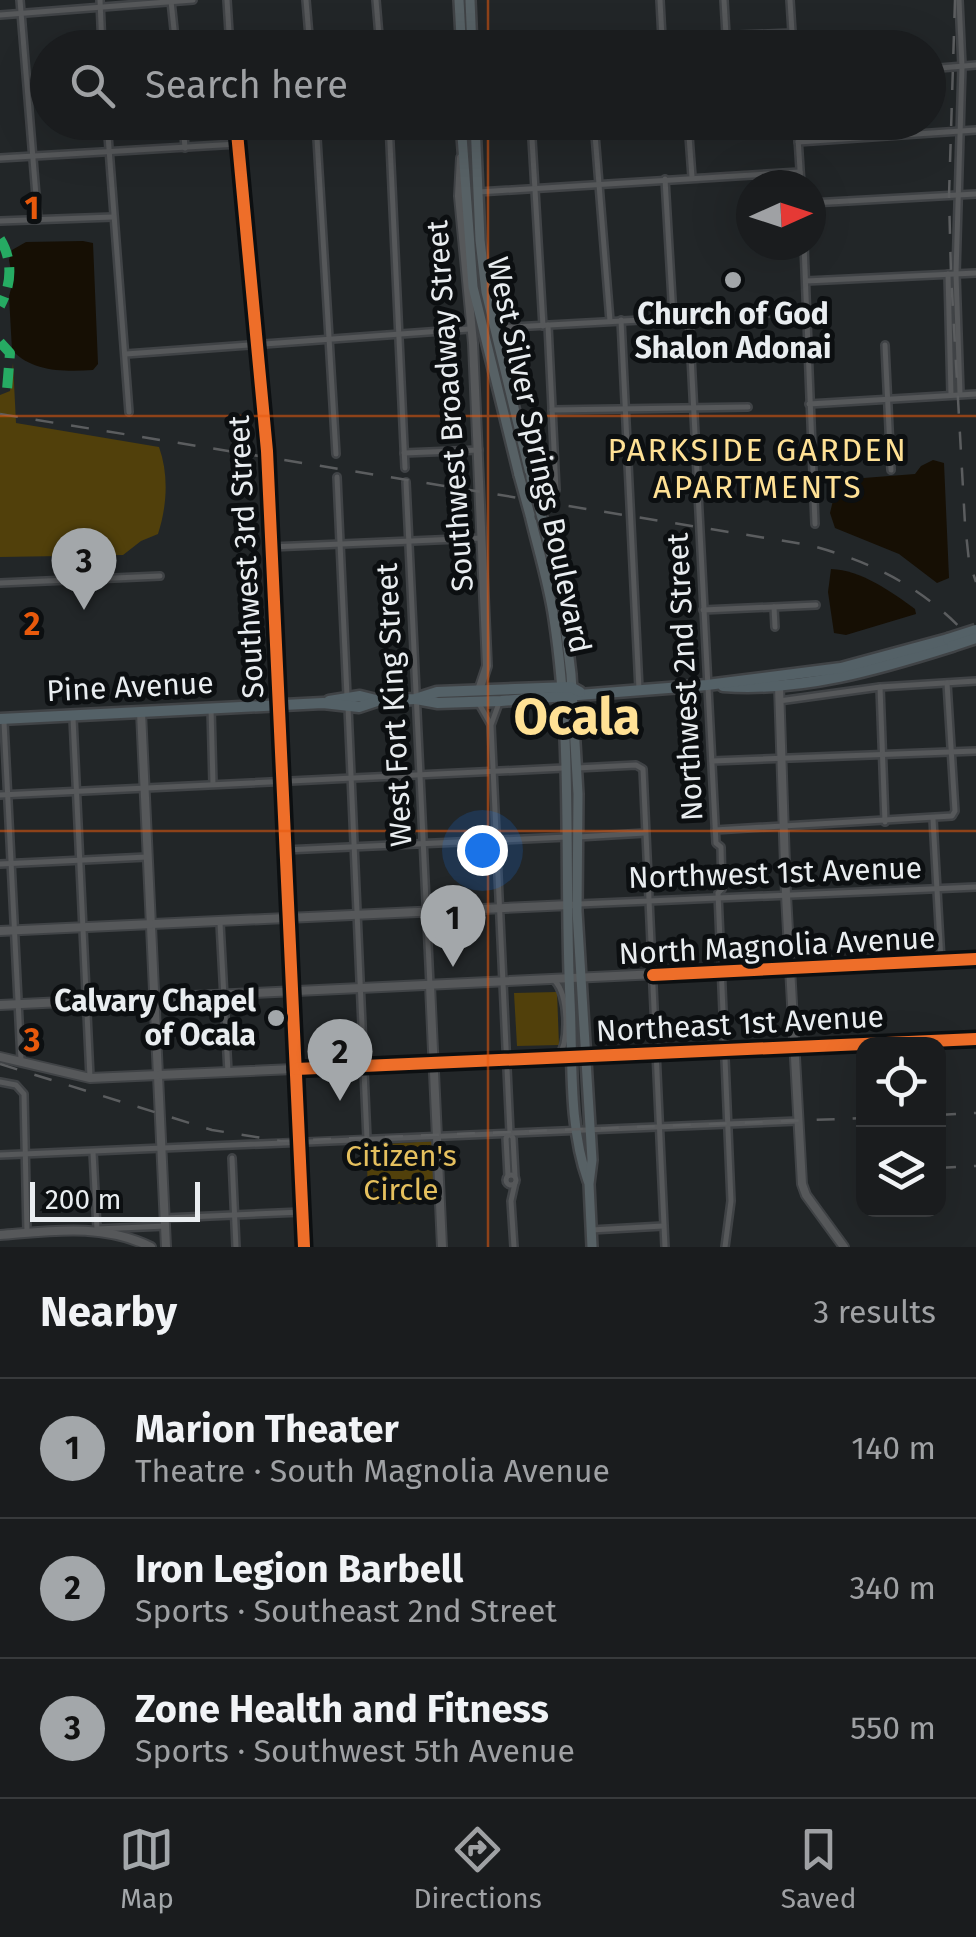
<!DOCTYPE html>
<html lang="en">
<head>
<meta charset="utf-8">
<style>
	:root { --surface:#1a1c1e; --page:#27292b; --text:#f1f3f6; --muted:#9fa1a4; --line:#383a3c; --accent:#a3a7aa }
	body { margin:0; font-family:"Fira Sans",sans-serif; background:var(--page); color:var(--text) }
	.controls { position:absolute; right:30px; bottom:30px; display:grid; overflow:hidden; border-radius:20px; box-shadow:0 10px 40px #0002 }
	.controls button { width:90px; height:90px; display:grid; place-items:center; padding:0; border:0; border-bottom:2px solid var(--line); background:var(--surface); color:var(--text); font:50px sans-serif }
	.compass { position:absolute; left:736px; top:170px; width:90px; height:90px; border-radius:50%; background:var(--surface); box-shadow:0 10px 40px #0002; rotate:87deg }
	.scale { position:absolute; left:30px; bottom:25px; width:170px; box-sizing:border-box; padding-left:10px; border:5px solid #e9edf0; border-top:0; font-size:28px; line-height:35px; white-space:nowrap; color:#e9edf0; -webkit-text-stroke:8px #0c0f11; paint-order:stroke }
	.you { position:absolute; left:482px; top:850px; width:35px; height:35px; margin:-25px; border:8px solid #fff; border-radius:50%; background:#1a73e8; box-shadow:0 0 0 15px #1a73e833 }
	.badge { display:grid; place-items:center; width:65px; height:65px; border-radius:50%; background:var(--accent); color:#111; font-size:32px; font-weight:700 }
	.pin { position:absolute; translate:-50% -82px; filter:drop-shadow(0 2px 5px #0008) }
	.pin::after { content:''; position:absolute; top:52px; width:35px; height:30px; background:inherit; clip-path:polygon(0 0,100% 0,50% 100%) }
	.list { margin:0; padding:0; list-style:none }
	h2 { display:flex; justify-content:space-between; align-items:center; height:130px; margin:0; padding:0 40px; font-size:42px }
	h2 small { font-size:32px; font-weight:400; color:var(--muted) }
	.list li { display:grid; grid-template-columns:65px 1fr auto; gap:30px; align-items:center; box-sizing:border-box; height:140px; padding:0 40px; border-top:2px solid var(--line) }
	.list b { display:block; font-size:38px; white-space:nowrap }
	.list p { margin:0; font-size:32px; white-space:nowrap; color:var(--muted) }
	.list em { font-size:32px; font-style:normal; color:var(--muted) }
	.icon { flex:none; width:55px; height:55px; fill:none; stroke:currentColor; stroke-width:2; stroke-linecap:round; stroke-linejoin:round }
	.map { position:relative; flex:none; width:976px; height:1247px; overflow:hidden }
	.search { position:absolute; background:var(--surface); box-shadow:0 10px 40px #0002; left:30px; right:30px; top:30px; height:110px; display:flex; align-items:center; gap:25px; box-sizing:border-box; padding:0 35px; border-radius:55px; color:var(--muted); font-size:38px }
	.sheet { height:550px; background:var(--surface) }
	nav { display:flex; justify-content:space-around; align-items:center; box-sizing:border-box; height:140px; border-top:2px solid var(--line); background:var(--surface); font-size:28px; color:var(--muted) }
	nav a { display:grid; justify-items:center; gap:5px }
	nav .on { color:var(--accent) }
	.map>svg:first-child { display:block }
</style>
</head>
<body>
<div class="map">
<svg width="976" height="1247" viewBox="0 0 976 1247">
	<rect width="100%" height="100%" fill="#222628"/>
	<g fill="#51400b">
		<path d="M13,363L16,423L159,447C169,475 167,506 158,534L141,541L123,555L0,557V395L10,391Z"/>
		<polygon points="557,992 559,1045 517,1046 514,993"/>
		<polygon points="432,1141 436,1203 368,1204 367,1160 373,1145"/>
	</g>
	<g fill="#160f04">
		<path d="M83,241L93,243L98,364L93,370C65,372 32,372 12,350L9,296L13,282L9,260L12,250L26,242Z"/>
		<polygon points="933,460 944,463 949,578 937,583 899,554 835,528 830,513 838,480 915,474 921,466"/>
		<path d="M831,569C861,570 892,592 915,609L916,614L846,635L834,633L828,592Z"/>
	</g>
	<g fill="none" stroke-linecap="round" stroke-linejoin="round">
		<g stroke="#404346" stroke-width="10">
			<g id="street">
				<polyline points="20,0 38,220"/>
				<polyline points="100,0 102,48"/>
				<polyline points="227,0 230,48"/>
				<polyline points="306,0 310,48"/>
				<polyline points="376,0 380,48"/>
				<polyline points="660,0 662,38"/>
				<polyline points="724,0 726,35"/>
				<polyline points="790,0 793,48"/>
				<polyline points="959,0 962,66 956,274 960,394"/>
				<polyline points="171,1 176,48"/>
				<polyline points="0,15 193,0"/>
				<polyline points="531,48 662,38 792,33"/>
				<polyline points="928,69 976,65"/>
				<polyline points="107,122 129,412"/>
				<polyline points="183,122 185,148"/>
				<polyline points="236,122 267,451 304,1247"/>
				<polyline points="316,122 336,454"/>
				<polyline points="389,122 405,468"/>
				<polyline points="531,122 543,326"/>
				<polyline points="594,122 610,321"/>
				<polyline points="688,122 692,177"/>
				<polyline points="797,122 801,185"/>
				<polyline points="798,142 976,130"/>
				<polyline points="0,158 238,144"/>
				<polyline points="665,179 673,317"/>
				<polyline points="478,192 800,172"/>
				<polyline points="811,203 976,194"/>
				<polyline points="0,221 113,217"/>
				<polyline points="804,245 815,524"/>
				<polyline points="948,274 951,395"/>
				<polyline points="806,281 976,273"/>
				<polyline points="689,317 716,843 721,847 722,889 718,893 731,1201 725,1247"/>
				<polyline points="621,320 639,689"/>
				<polyline points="548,325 556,490"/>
				<polyline points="494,328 806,311"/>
				<polyline points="885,345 891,470"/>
				<polyline points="126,354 469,329"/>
				<polyline points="809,404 976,394"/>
				<polyline points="552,410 748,407"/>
				<polyline points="404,453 479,450"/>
				<polyline points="337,477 347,696"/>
				<polyline points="406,482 430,985"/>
				<polyline points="271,547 482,538"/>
				<polyline points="0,583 160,576"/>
				<polyline points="774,607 775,627"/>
				<polyline points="703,610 816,605"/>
				<polyline points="880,687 885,822"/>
				<polyline points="779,701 880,687 976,681"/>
				<polyline points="478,702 490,723"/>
				<polyline points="499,703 491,725 510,1133 513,1138 515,1176"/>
				<polyline points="348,707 367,1139"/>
				<polyline points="211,708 213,784"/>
				<polyline points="73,718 90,1077"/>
				<polyline points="4,722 21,1060"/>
				<polyline points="712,761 976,751"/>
				<polyline points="577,768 636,765 643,769 665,1247"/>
				<polyline points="0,795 564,768"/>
				<polyline points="933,819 941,961"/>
				<polyline points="715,830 952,816 955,811 947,683"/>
				<polyline points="578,837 645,833"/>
				<polyline points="285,850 567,837"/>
				<polyline points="0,864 147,857"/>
				<polyline points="579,904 976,887"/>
				<polyline points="220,923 228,1072"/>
				<path d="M555,981C568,995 570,1041 558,1057"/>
				<polyline points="0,1082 16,1085 24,1094 27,1233"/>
				<polyline points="93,1152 97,1229 166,1226"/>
				<polyline points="0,1155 798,1121"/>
				<polyline points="232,1158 236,1247"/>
				<circle cx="511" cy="1180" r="5"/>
				<polyline points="508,1176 506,1138 510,1133"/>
				<polyline points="165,1218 302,1212"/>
				<polyline points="591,1230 663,1226"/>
				<polyline points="514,1247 511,1201 515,1183"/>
			</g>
		</g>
		<g stroke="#404346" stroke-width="12">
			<g id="secondary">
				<polyline points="461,158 459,196 473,343 487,666 479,690"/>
				<polyline points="779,686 786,895 802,1184 806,1195 844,1247"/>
				<polyline points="141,712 166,1247"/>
				<polyline points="0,931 570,905"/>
				<polyline points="430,985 442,1247"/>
				<polyline points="0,1005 976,959"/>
				<polyline points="0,1057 90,1078 976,1039"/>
				<path d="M0,1235C52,1231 102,1223 151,1247"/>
			</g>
		</g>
		<g stroke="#404346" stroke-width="14">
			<g id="primary">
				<polyline points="459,0 461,37 467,48"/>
				<polyline points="470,0 472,48"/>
				<polyline points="461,122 473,287 519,475"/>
				<polyline points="475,122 480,240 486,292 531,478"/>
				<path d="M530,515C538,549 549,584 554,619C573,744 564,873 570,1000C573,1059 568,1125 588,1181"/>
				<polyline points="542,518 562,600 571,674 578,794 577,911 592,1160 589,1184 592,1247"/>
			</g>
		</g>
		<g stroke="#404346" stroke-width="15">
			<g id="highway">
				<path d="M723,686C801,692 879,669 952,646"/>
				<polyline points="416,699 438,703 501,701 707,685 841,668 948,639"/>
				<polyline points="329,701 360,696 376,700"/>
				<polyline points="0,719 323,703 359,707 377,701 415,699 437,692 571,687 580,692"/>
			</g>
		</g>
		<use href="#street" stroke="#56585a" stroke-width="5"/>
		<use href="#secondary" stroke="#56585a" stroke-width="8"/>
		<use href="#primary" stroke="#576165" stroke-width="9"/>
		<use href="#highway" stroke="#546167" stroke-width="10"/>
		<g stroke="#5b5d5f" stroke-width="2.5" stroke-dasharray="18 18" stroke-linecap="butt">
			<polyline points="955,0 949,196 951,274 965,524 969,561 976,582"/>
			<path d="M0,414L809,545C877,563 930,591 976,645"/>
			<polyline points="0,1064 212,1130 281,1141 864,1118"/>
			<polyline points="938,1115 976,1113"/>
			<polyline points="938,1168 976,1166"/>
		</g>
		<g stroke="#404346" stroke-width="14" stroke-linecap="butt">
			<g id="primary-bridge">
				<polyline points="519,475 530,515"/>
				<polyline points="531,478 542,518"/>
			</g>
		</g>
		<g stroke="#404346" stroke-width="15" stroke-linecap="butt">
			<g id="highway-bridge">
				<polyline points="948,639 976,630"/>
				<polyline points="952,646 976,638"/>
			</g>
		</g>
		<use href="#primary-bridge" stroke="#576165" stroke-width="9"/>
		<use href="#highway-bridge" stroke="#546167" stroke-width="10"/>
		<g stroke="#26ab63" stroke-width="10" stroke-dasharray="20 10" stroke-linecap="butt">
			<path d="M0,239C13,260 12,284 0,306"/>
			<polyline points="0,342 10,353 7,390 0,393"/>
		</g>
		<g stroke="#0c0f11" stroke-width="19">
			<g id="cycleway">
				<polyline points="236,122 267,451 304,1247"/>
				<polyline points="653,975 976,959"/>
				<polyline points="296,1069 976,1039"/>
			</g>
		</g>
		<use href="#cycleway" stroke="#ee6e29" stroke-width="12"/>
	</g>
	<path fill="none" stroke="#e8590c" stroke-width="2.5" stroke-opacity="0.55" d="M488,0V48M488,122V1247M0,416H976M0,831H976"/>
	<g fill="#a3a7aa" stroke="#0c0f11" stroke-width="4">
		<circle cx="733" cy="280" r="10"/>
		<circle cx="276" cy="1018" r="10"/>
	</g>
	<g text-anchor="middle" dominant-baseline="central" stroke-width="10" stroke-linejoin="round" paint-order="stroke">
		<g font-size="30" font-weight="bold" fill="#e9edf0" stroke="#0c0f11">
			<text x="733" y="314">Church of God<tspan x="733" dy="34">Shalon Adonai</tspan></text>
			<text x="256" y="1001" text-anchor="end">Calvary Chapel<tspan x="256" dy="34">of Ocala</tspan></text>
		</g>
		<g font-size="30" fill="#e9edf0" stroke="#0c0f11">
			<text transform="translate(450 406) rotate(-94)">Southwest Broadway Street</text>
			<text transform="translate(539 455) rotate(78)">West Silver Springs Boulevard</text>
			<text transform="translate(246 557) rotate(-93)">Southwest 3rd Street</text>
			<text transform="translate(685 677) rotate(-93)">Northwest 2nd Street</text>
			<text transform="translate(130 687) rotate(-3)">Pine Avenue</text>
			<text transform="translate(394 705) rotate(-93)">West Fort King Street</text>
			<text transform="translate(775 873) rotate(-2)">Northwest 1st Avenue</text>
			<text transform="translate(777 946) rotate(-3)">North Magnolia Avenue</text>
			<text transform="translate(740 1024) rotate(-3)">Northeast 1st Avenue</text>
		</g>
		<g font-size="30" fill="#e5c05e" stroke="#0c0f11">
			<text x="401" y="1156">Citizen's<tspan x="401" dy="34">Circle</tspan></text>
		</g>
		<g font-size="32" letter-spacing="2.5" fill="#ffe195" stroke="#0c0f11">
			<text x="758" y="450">PARKSIDE GARDEN<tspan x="758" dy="37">APARTMENTS</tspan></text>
		</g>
		<g font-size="50" font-weight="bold" fill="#ffe195" stroke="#0c0f11">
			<text x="577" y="717">Ocala</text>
		</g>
	</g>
	<g font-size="32" text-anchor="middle" font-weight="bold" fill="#e8590c" stroke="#0c0f11" stroke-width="10" stroke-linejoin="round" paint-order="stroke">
		<text x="32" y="219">1</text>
		<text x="32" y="635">2</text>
		<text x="32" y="1051">3</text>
	</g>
</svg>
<div class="controls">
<button><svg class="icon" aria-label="locate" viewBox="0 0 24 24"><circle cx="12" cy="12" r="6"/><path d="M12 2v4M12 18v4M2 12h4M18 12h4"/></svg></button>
<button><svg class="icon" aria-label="layers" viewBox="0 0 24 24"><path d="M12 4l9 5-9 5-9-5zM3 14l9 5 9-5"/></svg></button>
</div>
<svg class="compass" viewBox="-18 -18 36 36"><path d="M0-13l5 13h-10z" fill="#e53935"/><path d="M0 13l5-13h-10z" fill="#9fa1a4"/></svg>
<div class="scale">200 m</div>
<div class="you"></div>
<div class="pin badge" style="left:453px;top:967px">1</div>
<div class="pin badge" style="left:340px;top:1101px">2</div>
<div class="pin badge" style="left:84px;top:610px">3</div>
<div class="search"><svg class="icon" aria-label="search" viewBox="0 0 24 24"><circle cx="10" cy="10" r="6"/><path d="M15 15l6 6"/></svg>Search here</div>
</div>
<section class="sheet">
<h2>Nearby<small>3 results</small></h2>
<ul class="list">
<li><span class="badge">1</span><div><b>Marion Theater</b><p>Theatre · South Magnolia Avenue</p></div><em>140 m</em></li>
<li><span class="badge">2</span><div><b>Iron Legion Barbell</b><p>Sports · Southeast 2nd Street</p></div><em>340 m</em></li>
<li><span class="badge">3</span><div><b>Zone Health and Fitness</b><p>Sports · Southwest 5th Avenue</p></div><em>550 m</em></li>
</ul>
</section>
<nav>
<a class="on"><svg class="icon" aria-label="map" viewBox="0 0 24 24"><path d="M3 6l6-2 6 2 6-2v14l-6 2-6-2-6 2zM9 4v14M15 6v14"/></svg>Map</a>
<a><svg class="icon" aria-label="directions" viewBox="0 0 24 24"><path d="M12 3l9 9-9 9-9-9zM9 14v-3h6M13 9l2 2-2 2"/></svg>Directions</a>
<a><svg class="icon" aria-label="saved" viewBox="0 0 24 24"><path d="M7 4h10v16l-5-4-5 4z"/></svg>Saved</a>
</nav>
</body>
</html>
